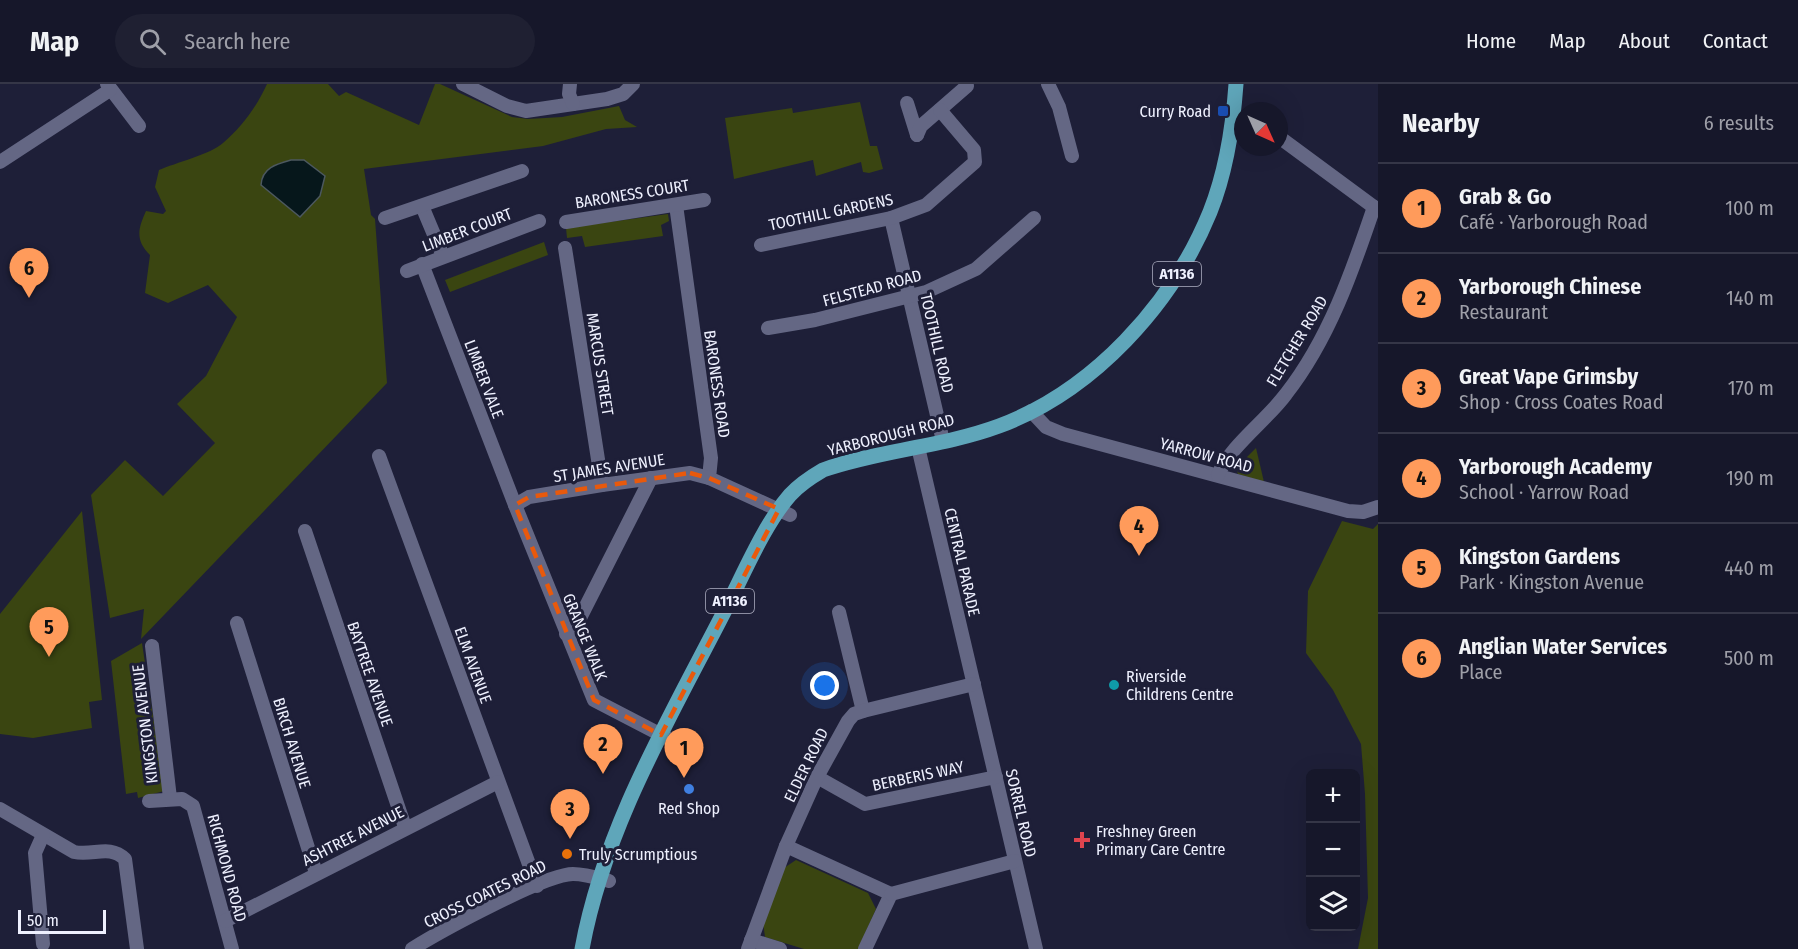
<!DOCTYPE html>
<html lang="en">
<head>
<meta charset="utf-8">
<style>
	:root { --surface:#16172a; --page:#1f2032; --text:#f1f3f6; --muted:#9e9fa8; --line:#353647; --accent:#ff9b5b }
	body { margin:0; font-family:"Fira Sans Condensed",sans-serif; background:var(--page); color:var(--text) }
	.controls { position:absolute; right:18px; bottom:18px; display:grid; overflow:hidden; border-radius:9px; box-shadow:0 6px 24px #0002 }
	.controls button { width:54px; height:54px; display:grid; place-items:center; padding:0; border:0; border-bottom:2px solid var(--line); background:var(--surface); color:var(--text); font:30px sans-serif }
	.compass { position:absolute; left:1234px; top:18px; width:54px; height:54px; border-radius:50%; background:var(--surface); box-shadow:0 6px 24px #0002; rotate:135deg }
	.scale { position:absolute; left:18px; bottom:15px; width:88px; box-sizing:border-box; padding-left:6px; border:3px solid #eef0fe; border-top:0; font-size:16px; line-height:21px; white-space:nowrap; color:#eef0fe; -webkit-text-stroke:4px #1e1f38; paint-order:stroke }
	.you { position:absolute; left:825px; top:602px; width:21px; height:21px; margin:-15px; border:4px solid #fff; border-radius:50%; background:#1a73e8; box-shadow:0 0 0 9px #1a73e833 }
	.badge { display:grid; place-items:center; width:39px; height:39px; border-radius:50%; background:var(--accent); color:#111; font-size:20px; font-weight:700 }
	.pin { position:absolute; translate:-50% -50px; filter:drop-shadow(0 2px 3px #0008) }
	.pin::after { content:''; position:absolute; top:32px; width:21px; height:18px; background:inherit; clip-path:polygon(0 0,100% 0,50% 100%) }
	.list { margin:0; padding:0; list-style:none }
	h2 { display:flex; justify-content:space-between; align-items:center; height:78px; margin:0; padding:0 24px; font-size:26px }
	h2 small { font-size:20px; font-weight:400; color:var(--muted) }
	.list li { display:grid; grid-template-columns:39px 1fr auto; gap:18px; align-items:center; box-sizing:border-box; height:90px; padding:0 24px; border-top:2px solid var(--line) }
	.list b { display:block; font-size:22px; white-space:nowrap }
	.list p { margin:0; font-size:20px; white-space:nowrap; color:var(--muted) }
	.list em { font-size:20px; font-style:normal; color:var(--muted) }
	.icon { flex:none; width:33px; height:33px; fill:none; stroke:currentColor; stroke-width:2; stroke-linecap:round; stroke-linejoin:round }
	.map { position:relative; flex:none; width:1378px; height:865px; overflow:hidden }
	header { display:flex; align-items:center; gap:36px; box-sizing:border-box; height:84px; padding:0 30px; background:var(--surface); border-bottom:2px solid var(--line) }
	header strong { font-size:28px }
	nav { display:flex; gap:33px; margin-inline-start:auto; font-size:21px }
	.search { width:420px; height:54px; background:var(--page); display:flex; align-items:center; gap:15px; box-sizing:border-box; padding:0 21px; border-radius:33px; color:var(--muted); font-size:22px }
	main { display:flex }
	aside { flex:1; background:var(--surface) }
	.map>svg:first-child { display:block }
</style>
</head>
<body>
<header>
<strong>Map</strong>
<div class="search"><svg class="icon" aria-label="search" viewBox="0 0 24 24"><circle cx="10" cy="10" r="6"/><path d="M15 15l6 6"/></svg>Search here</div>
<nav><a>Home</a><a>Map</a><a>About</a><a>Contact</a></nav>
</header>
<main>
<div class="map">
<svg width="1378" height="865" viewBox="0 0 1378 865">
	<rect width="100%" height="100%" fill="#1e1f38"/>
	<g fill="#3a4511">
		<path d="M267,0H328L339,12L346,8L419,41L435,0H440L512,33L528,35L562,33L619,22L625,36L637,43L606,45L543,62L364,85L371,131L375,135L387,299L141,555L144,525L110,534L91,411L125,376L163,412L215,359L177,320L206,292L237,233L208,201L168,219L145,209L150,171C135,156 138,145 146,127L163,130L166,127L155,103L159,86C175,79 211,70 223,59C242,43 257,22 267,0Z"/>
		<polygon points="860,18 870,62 877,62 883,85 869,89 863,88 861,78 816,92 813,76 734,95 725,34 792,24 793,29"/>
		<polygon points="668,130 669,137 661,141 663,152 585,163 582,152 567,154 566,144"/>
		<polygon points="544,158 548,171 450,208 445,196"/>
		<polygon points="1256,364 1264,398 1238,390 1236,384"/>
		<polygon points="82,427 102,616 89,618 92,644 33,654 0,650 0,530"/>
		<polygon points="1342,437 1373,445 1378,440 1378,865 1358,865 1368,814 1365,710 1361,660 1333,606 1306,569 1308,507"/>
		<polygon points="142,559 164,707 138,714 137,708 126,710 111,577"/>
		<polygon points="796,776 868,809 876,825 858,865 804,865 765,853 763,838 784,784"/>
	</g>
	<path fill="#06171b" stroke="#4c585f" stroke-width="1.5" d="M291,76H304L325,92L320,112L300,133L261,101C262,84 276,80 291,76Z"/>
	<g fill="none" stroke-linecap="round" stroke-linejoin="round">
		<g stroke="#646784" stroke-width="14">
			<polyline points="107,0 139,42"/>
			<polyline points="463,0 507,22 526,27 607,15 623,10 633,0"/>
			<polyline points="570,0 569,10 573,20"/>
			<polyline points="1048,0 1059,23 1072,72"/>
			<polyline points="907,19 917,51"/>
			<polyline points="917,51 921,42 967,2"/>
			<polyline points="1279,53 1378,126"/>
			<polyline points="0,78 110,6"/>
			<polyline points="676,121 711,374 709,394 790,431"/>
			<polyline points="422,122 443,172"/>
			<polyline points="385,134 522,87"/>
			<polyline points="891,134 943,357"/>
			<polyline points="566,138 704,116"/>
			<polyline points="761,161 891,134 926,121 975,78 974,66 940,26"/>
			<polyline points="565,164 602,401"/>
			<polyline points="422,180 515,421 594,616 671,656"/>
			<polyline points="407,187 539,137"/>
			<polyline points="768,244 815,236 926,208 976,185 1034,134"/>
			<polyline points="1031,327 1046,343 1063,350 1348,427 1363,428 1378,423"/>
			<polyline points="918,363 1036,865"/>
			<polyline points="379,372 537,802"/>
			<path d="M1218,391C1230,362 1267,336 1286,310C1329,255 1352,188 1374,123"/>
			<polyline points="515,421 529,413 602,401 690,389 709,394"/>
			<polyline points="305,447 405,743"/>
			<polyline points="839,528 863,627"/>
			<polyline points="237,539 316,789"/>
			<polyline points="566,550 580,534 651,394"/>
			<polyline points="152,562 170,714"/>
			<polyline points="817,693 865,720 996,693"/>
			<polyline points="149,717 182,715 193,722 232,865"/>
			<path d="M0,725L74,768C94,772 109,760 125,775L137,865"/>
			<polyline points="43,751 35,769 43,860"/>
			<polyline points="786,762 891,810 865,865"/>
			<polyline points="891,810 1015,777"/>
			<polyline points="225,837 498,698"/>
			<polyline points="751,856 780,865"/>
			<path d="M412,865C439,848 545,790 573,790C585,790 598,794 609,797"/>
			<polyline points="748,865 786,762 817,693 848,637 854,630 863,627 974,600"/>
		</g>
		<path stroke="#5fa6ba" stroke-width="15" d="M582,865C604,745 668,637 723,530C743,492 763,442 790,411C800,400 811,393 823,386C880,366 942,363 999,342C1093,307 1172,221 1210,128C1226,88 1233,43 1236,0"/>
	</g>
	<path fill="none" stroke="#e8590c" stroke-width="4.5" stroke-dasharray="12 8" stroke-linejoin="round" d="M690,389L709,394L779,425L661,651L594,616L515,421L529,413Z"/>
	<rect fill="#1a4fb4" stroke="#1e1f38" stroke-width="2" x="1217" y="21" width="12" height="12" rx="3"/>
	<circle fill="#0f9aa8" stroke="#1e1f38" stroke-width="2" cx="1114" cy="601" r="6"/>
	<circle fill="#3f7fe0" stroke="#1e1f38" stroke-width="2" cx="689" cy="705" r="6"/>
	<path fill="#e0444e" stroke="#1e1f38" stroke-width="2" d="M1079 747h6v6h6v6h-6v6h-6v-6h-6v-6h6z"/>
	<circle fill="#e8710a" stroke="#1e1f38" stroke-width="2" cx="567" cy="770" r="6"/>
	<g text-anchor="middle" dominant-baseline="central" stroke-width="6" stroke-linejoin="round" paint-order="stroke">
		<g fill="#1e1f38" stroke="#b0b1c3" stroke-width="1.5">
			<rect x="1153" y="178" width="48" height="24" rx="4.5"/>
			<rect x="706" y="505" width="48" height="24" rx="4.5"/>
		</g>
		<g font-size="15" font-weight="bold" fill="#eef0fe">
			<text x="1177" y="190">A1136</text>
			<text x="730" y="517">A1136</text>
		</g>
		<g font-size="16" fill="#eef0fe" stroke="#1e1f38" text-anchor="start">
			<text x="1211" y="27" text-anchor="end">Curry Road</text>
			<text x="1126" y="592">Riverside<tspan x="1126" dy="18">Childrens Centre</tspan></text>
			<text x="689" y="724" text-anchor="middle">Red Shop</text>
			<text x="1096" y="747">Freshney Green<tspan x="1096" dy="18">Primary Care Centre</tspan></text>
			<text x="579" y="770">Truly Scrumptious</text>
		</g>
		<g font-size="16" fill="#eef0fe" stroke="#1e1f38">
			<text transform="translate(632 110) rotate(-9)">BARONESS COURT</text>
			<text transform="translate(831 128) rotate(-12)">TOOTHILL GARDENS</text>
			<text transform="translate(467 146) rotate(-21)">LIMBER COURT</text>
			<text transform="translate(872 204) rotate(-15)">FELSTEAD ROAD</text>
			<text transform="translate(1297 257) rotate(-59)">FLETCHER ROAD</text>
			<text transform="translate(937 259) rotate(77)">TOOTHILL ROAD</text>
			<text transform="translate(600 280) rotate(81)">MARCUS STREET</text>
			<text transform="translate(484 295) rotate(69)">LIMBER VALE</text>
			<text transform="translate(717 300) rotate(82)">BARONESS ROAD</text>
			<text transform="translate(891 351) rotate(-14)">YARBOROUGH ROAD</text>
			<text transform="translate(1206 371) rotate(15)">YARROW ROAD</text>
			<text transform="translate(609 384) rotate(-9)">ST JAMES AVENUE</text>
			<text transform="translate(962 478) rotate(77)">CENTRAL PARADE</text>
			<text transform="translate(585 553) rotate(68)">GRANGE WALK</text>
			<text transform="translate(473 581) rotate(70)">ELM AVENUE</text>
			<text transform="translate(370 590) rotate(71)">BAYTREE AVENUE</text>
			<text transform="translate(145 640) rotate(-97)">KINGSTON AVENUE</text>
			<text transform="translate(292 659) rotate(73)">BIRCH AVENUE</text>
			<text transform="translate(806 681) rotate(-64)">ELDER ROAD</text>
			<text transform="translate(918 692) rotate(-12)">BERBERIS WAY</text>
			<text transform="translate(1021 729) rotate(77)">SORREL ROAD</text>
			<text transform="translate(353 752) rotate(-27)">ASHTREE AVENUE</text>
			<text transform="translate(227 784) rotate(75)">RICHMOND ROAD</text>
			<text transform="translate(485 810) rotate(-26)">CROSS COATES ROAD</text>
		</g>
	</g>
</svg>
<div class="controls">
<button>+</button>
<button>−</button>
<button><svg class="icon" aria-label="layers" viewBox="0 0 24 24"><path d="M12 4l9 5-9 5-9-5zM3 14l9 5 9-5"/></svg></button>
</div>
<svg class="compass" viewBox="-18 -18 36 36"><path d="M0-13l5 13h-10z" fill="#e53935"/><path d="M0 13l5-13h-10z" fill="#9e9fa8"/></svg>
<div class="scale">50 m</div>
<div class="you"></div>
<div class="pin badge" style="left:684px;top:694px">1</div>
<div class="pin badge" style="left:603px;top:690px">2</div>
<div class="pin badge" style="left:570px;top:755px">3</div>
<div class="pin badge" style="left:1139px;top:472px">4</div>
<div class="pin badge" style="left:49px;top:573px">5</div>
<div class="pin badge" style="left:29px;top:214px">6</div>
</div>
<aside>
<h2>Nearby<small>6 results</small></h2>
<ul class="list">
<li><span class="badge">1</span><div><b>Grab &amp; Go</b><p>Café · Yarborough Road</p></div><em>100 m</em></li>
<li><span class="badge">2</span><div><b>Yarborough Chinese</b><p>Restaurant</p></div><em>140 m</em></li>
<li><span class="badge">3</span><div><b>Great Vape Grimsby</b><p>Shop · Cross Coates Road</p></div><em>170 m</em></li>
<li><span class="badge">4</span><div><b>Yarborough Academy</b><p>School · Yarrow Road</p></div><em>190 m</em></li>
<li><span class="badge">5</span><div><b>Kingston Gardens</b><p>Park · Kingston Avenue</p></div><em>440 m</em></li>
<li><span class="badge">6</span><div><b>Anglian Water Services</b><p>Place</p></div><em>500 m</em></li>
</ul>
</aside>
</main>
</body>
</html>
